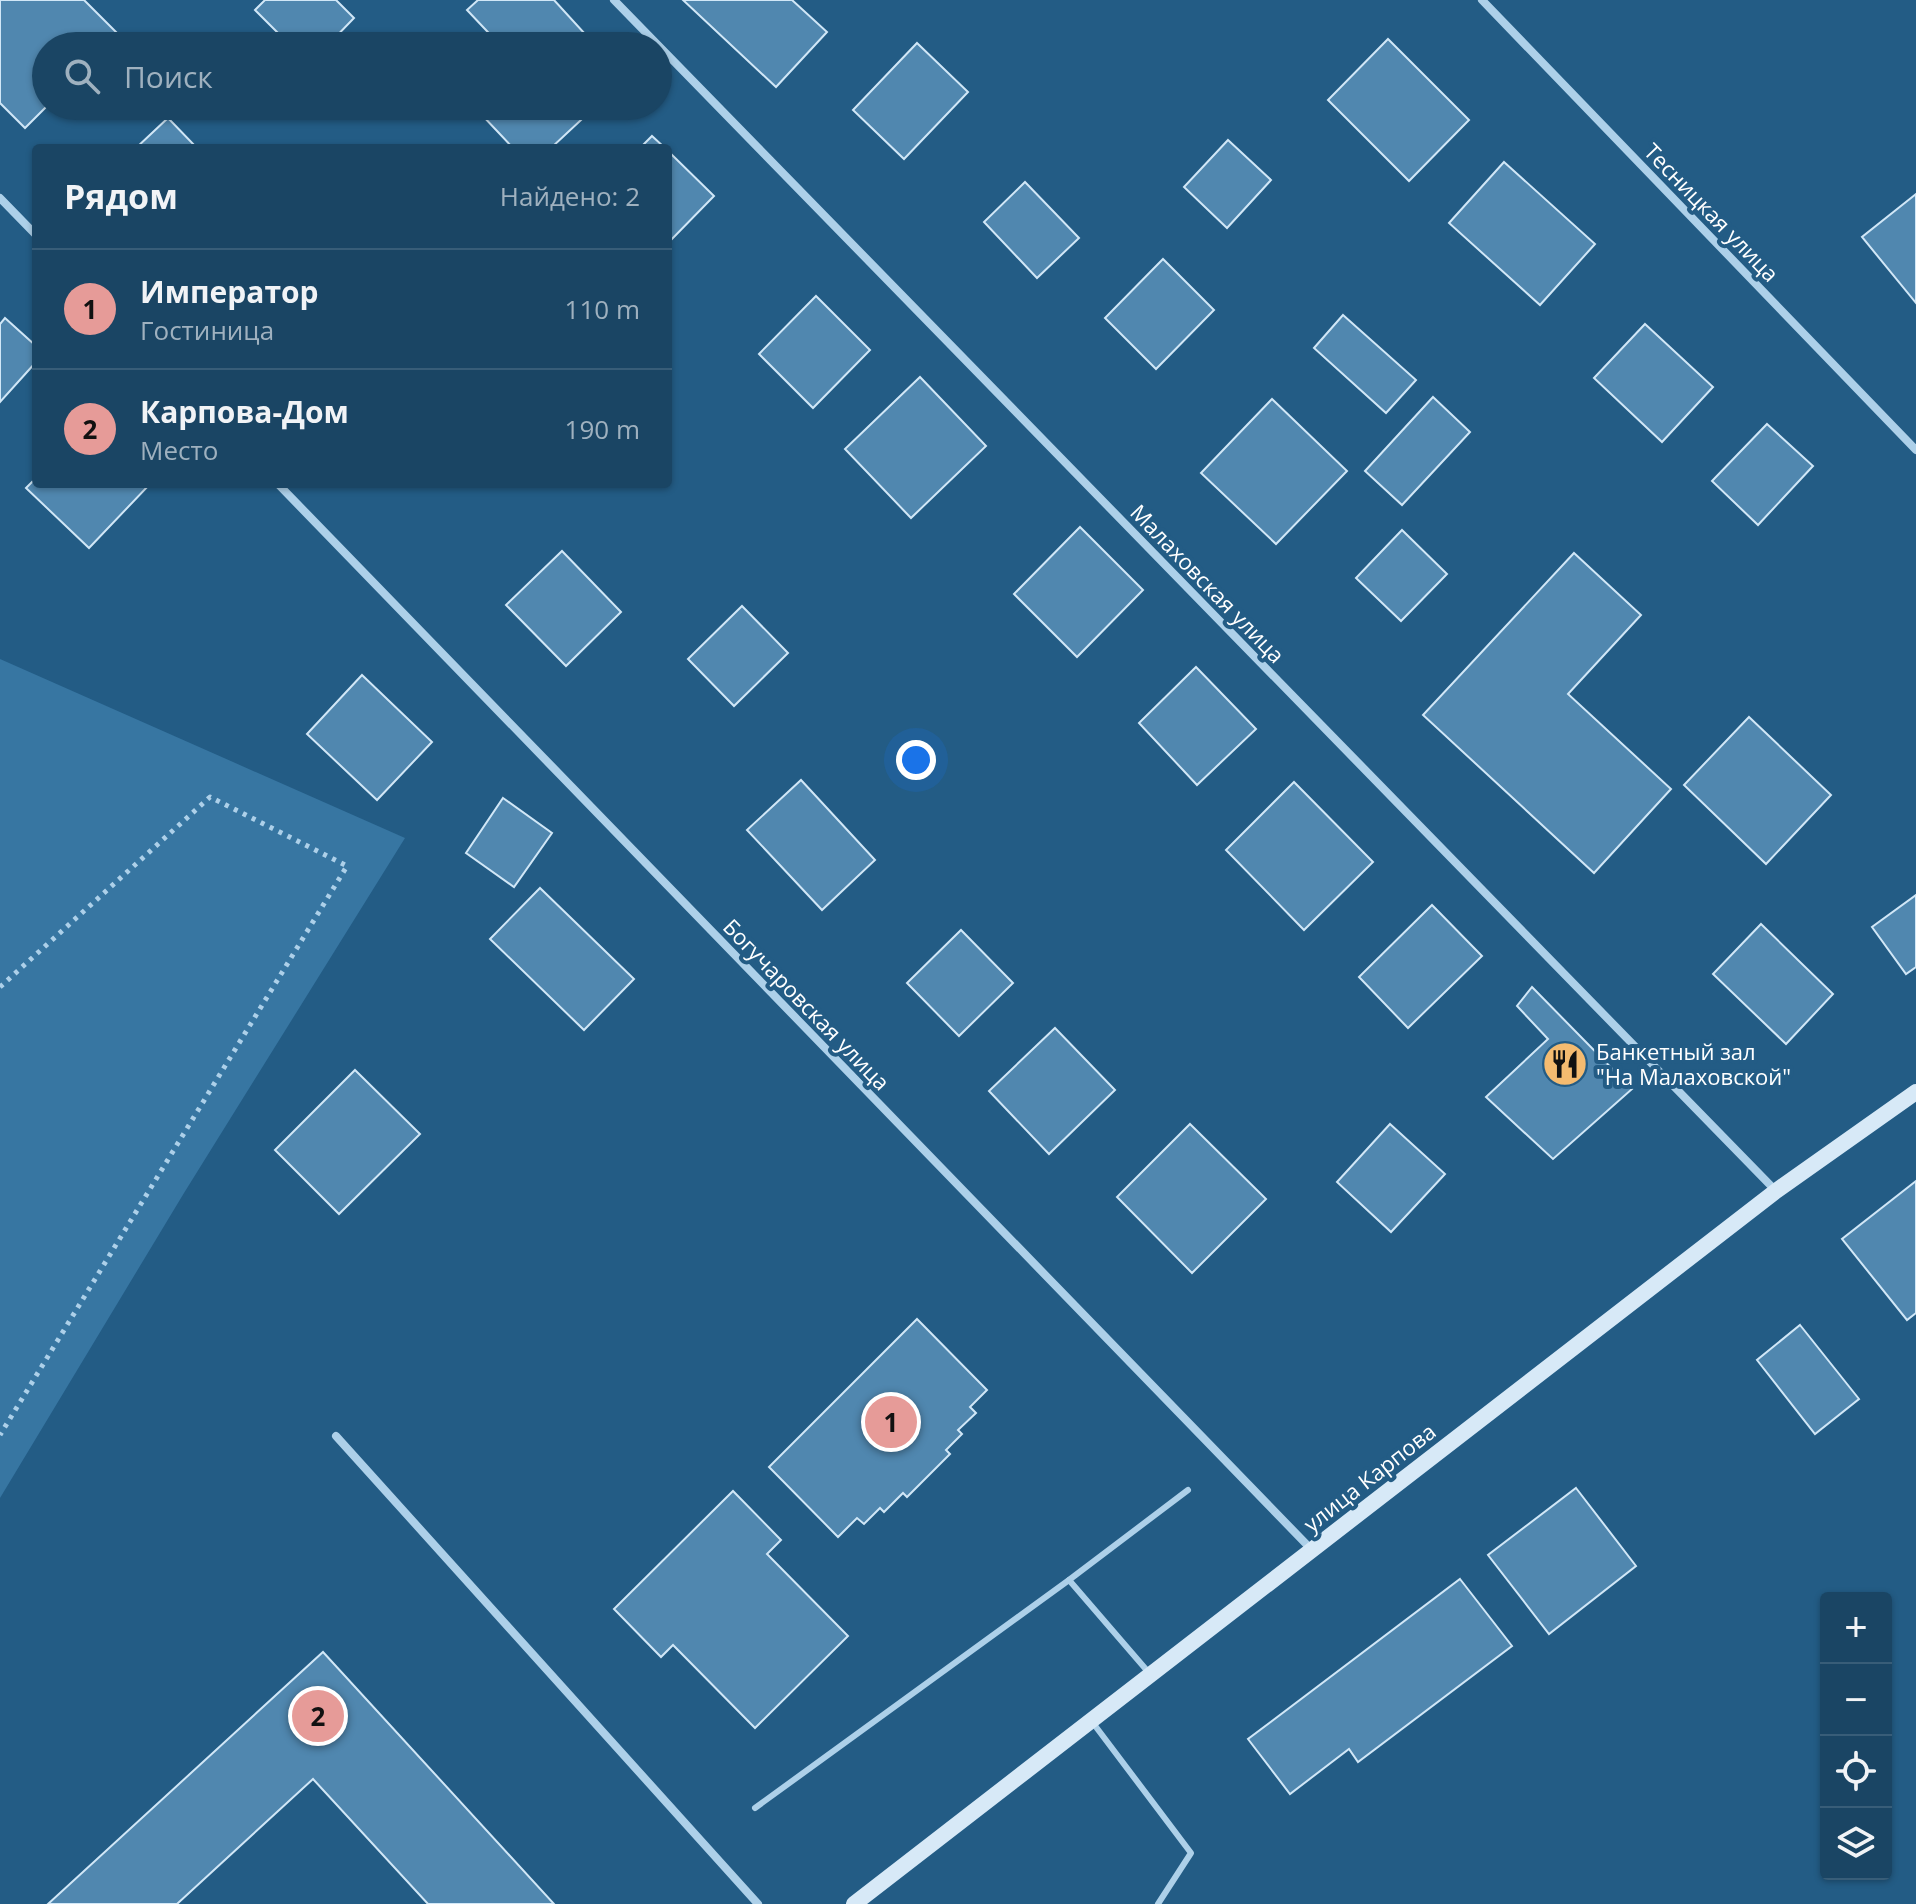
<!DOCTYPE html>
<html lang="ru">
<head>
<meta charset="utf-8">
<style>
	:root { --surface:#1a4564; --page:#234c6a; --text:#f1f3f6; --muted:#9fb1bf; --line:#385d78; --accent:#e69b98 }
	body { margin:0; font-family:"Open Sans",sans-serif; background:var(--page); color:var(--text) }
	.controls { position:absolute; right:24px; bottom:24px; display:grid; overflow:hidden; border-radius:8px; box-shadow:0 2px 6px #0004 }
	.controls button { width:72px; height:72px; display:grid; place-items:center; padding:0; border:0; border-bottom:2px solid var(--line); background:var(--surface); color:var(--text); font:40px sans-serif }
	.you { position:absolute; left:916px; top:760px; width:28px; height:28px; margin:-20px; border:6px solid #fff; border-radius:50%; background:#1a73e8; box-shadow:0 0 0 12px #1a73e833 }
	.badge { display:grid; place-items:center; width:52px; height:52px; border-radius:50%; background:var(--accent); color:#111; font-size:26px; font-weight:700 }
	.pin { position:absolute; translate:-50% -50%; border:4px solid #fff; box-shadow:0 2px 8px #0006 }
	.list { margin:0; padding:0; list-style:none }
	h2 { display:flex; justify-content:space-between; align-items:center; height:104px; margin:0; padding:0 32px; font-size:34px }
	h2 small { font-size:26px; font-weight:400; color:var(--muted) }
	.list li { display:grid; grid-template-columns:52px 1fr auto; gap:24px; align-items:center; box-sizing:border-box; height:120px; padding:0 32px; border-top:2px solid var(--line) }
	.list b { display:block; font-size:30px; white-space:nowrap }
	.list p { margin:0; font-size:26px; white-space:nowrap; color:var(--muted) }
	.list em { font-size:26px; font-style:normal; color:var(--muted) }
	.icon { flex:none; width:44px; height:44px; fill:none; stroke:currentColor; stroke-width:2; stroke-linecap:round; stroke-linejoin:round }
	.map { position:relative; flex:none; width:1916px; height:1904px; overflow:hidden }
	.search { position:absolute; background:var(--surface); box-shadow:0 2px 6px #0004; left:32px; top:32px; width:640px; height:88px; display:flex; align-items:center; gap:20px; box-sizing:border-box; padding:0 28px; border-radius:44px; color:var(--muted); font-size:30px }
	.panel { position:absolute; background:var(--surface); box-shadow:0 2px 6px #0004; left:32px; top:144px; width:640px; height:344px; border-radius:8px }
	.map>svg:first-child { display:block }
</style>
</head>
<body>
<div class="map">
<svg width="1916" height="1904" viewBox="0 0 1916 1904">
	<rect width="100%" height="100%" fill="#235c85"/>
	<polygon fill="#3776a2" points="0,659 405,838 184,1193 0,1498"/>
	<g fill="#5087af" stroke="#d1e7f7" stroke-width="2">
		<polygon points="0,0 84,0 119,35 108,46 46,46 47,106 25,128 0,103"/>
		<polygon points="265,0 336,0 354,18 327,46 291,46 255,10"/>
		<polygon points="478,0 554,0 596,46 501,46 467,10"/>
		<polygon points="683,0 792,0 827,32 776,87"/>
		<polygon points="1388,39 1469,120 1409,181 1328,100"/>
		<polygon points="917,43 968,92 904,159 853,110"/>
		<polygon points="489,106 596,106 551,148 513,148 481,114"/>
		<polygon points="168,118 197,148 136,148"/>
		<polygon points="652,136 665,148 640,148"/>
		<polygon points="1228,140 1271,180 1227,228 1184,187"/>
		<polygon points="668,151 714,196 668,243"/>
		<polygon points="1504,162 1595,244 1540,305 1449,223"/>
		<polygon points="1025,182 1079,238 1037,278 984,222"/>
		<polygon points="1916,194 1916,303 1862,237"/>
		<polygon points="1163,259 1214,310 1156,369 1105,318"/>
		<polygon points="816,296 870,350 813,408 759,354"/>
		<polygon points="1343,315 1416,380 1386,413 1314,348"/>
		<polygon points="5,318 36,346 36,362 0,402 0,324"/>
		<polygon points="1645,324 1713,387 1662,442 1594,378"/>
		<polygon points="920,377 986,446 911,518 845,449"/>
		<polygon points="1433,397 1470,432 1402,505 1365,471"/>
		<polygon points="1272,399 1347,471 1276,544 1201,473"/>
		<polygon points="1767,424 1813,466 1758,525 1712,481"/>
		<polygon points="36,478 36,484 150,484 89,548 26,488"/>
		<polygon points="1080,527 1143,590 1077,657 1014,594"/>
		<polygon points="1402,530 1447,574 1401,621 1356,578"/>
		<polygon points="562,551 621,612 566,666 506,605"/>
		<polygon points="1574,553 1641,615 1568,694 1671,789 1594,873 1423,715"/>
		<polygon points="742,606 788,653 734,706 688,659"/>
		<polygon points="1196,667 1256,729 1197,785 1139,723"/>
		<polygon points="362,675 432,742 377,800 307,734"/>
		<polygon points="1749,717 1831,795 1766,864 1684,785"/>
		<polygon points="801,780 875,860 822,910 747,830"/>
		<polygon points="1294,782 1373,862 1304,930 1226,850"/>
		<polygon points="503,798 552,833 514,887 466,853"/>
		<polygon points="540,888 634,979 584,1030 490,939"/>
		<polygon points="1916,895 1916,967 1906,974 1872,927"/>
		<polygon points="1432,905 1482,956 1408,1028 1359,977"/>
		<polygon points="1761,924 1833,994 1786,1044 1713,974"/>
		<polygon points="961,930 1013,983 959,1036 907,983"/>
		<polygon points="1532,987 1632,1089 1553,1159 1486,1097 1548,1039 1517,1006"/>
		<polygon points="1055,1028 1115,1090 1049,1154 989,1091"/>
		<polygon points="355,1070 420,1134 339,1214 275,1150"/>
		<polygon points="1190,1124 1266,1199 1192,1273 1117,1197"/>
		<polygon points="1390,1124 1445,1174 1391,1232 1337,1182"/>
		<polygon points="1916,1181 1916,1313 1907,1320 1842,1239"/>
		<polygon points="917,1319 987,1390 970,1407 976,1413 958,1430 962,1434 946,1450 950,1454 907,1497 903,1493 884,1512 880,1508 864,1524 857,1518 838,1537 769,1467"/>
		<polygon points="1800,1325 1859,1399 1815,1434 1757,1360"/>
		<polygon points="1576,1488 1636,1566 1549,1634 1488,1555"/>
		<polygon points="733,1491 781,1540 767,1554 848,1636 755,1728 673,1645 661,1657 614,1609"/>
		<polygon points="1460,1579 1512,1646 1358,1762 1349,1749 1290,1794 1248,1739"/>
		<polygon points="323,1652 554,1904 428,1904 313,1779 177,1904 48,1904"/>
	</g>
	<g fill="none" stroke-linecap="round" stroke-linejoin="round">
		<polyline stroke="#add0e9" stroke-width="5" stroke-dasharray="4 6" stroke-linecap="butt" points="0,987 210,797 347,866 0,1435"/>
		<g stroke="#add0e9" stroke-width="6">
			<polyline points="1069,1580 1150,1674"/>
			<polyline points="1093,1723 1191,1853 1158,1904"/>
			<polyline points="755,1808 1069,1580 1188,1490"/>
		</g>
		<g stroke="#add0e9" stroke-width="8">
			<polyline points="614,0 1776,1191"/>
			<polyline points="1482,0 1916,450"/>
			<polyline points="0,198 36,235"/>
			<polyline points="278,484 1311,1549"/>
			<polyline points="336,1436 758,1904"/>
		</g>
		<polyline stroke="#d7e9f7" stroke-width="16" points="854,1904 1776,1191 1916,1092"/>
	</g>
	<defs>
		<g id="restaurant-disc" transform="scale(2.3)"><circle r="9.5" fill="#f4bb70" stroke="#235c85"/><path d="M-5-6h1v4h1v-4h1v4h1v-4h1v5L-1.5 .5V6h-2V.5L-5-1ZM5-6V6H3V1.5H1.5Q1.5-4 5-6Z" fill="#111"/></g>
	</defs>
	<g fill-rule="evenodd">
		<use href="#restaurant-disc" x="1565" y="1064"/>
	</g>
	<g text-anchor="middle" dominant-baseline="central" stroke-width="8" stroke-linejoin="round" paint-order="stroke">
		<g font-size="22" fill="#fff" stroke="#235c85">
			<text transform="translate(1712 212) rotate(46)">Тесницкая улица</text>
			<text transform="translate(1208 583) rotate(46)">Малаховская улица</text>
			<text transform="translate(807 1004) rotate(46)">Богучаровская улица</text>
			<text transform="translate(1369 1477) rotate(-38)">улица Карпова</text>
		</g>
		<g font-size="22" fill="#fff" stroke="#235c85" text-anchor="start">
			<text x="1596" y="1051">Банкетный зал<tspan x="1596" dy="25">"На Малаховской"</tspan></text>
		</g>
	</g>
</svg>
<div class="controls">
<button>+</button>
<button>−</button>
<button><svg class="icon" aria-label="locate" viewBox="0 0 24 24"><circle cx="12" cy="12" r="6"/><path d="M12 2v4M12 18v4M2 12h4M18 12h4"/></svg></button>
<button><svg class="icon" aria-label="layers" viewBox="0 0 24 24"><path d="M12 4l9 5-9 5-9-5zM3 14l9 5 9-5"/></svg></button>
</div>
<div class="you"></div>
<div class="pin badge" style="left:891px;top:1422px">1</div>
<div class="pin badge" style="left:318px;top:1716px">2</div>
<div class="search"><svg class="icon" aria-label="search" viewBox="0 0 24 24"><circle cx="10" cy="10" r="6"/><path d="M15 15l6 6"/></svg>Поиск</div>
<section class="panel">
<h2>Рядом<small>Найдено: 2</small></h2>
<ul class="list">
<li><span class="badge">1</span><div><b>Император</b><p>Гостиница</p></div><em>110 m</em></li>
<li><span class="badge">2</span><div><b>Карпова-Дом</b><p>Место</p></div><em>190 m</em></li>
</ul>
</section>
</div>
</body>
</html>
